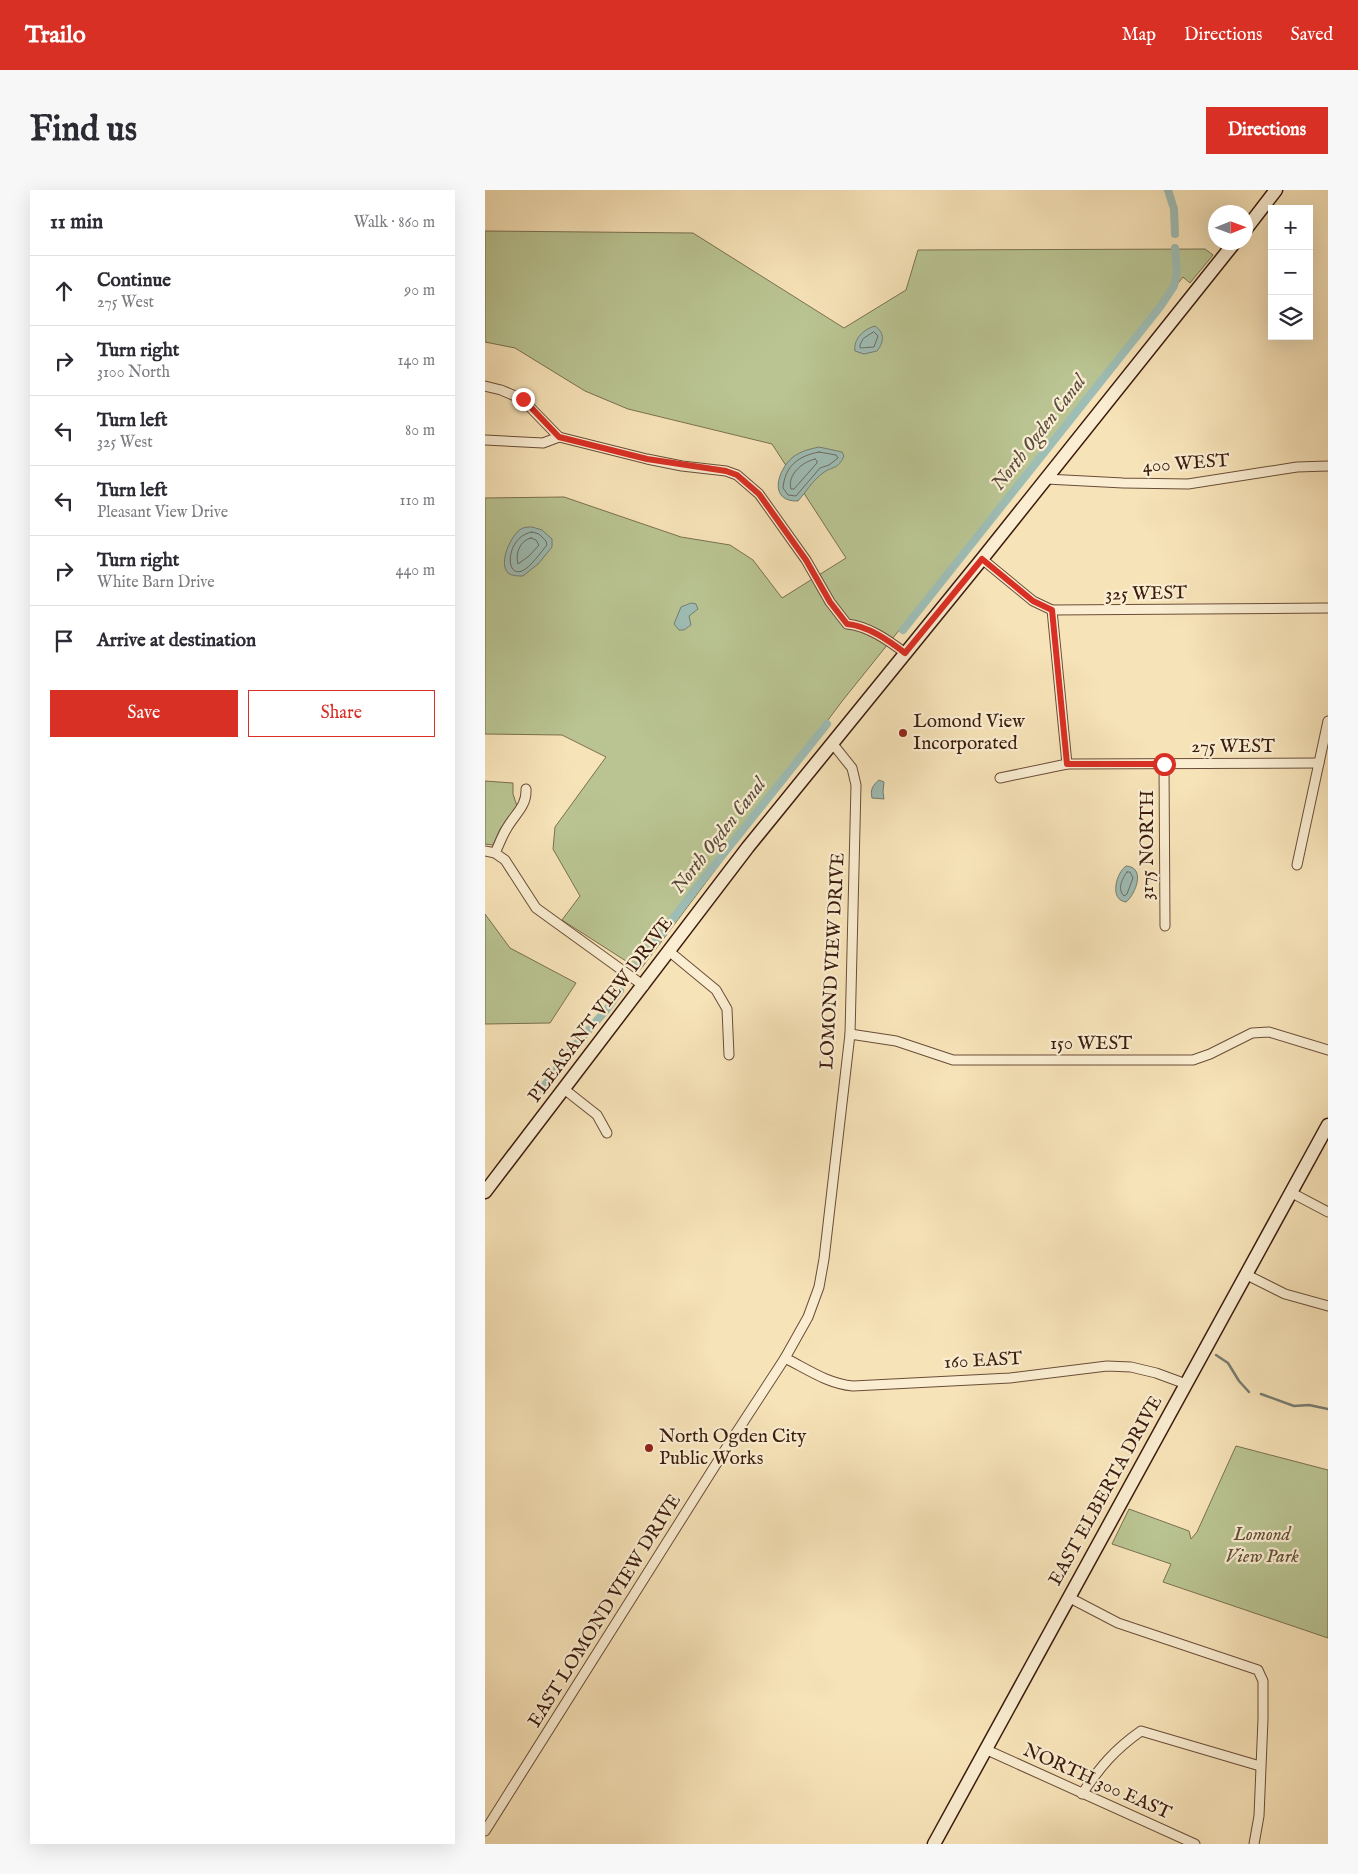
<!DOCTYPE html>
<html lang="en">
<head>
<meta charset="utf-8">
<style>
	:root { --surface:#fff; --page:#f7f7f7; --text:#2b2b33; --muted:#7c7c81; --line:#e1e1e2; --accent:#d93025 }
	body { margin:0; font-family:"IM FELL English",serif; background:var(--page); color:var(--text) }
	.controls { position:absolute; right:15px; top:15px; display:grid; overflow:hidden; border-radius:0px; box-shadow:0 5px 20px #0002 }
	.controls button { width:45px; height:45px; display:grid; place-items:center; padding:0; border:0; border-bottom:1px solid var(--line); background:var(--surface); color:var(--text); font:25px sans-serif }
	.compass { position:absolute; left:723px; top:15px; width:45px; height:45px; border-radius:50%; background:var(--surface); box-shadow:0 5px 20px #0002; rotate:89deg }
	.stop { position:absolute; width:15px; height:15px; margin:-11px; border:4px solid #d93025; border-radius:50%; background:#fff }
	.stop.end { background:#d93025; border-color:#fff; box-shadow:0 1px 5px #0008 }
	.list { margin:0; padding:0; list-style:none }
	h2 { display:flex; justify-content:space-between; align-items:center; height:65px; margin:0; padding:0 20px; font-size:21px }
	h2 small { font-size:16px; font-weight:400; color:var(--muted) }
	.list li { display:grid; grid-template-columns:32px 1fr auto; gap:15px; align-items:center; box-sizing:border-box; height:70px; padding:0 20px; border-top:1px solid var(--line) }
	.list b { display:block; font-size:19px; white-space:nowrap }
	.list p { margin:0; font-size:16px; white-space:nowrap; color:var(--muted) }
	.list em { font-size:16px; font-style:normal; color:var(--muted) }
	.actions { display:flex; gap:10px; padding:15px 20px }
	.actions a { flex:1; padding:11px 0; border:1px solid var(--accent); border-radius:0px; text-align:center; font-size:18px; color:var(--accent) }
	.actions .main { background:var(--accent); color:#fff }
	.icon { flex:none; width:28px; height:28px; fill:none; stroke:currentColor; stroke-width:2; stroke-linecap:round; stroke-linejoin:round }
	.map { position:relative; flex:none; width:843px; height:1654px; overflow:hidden; border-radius:0px }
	header { display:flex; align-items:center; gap:30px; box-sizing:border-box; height:70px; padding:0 25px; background:var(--accent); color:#fff }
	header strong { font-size:24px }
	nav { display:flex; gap:28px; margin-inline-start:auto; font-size:18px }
	.intro { display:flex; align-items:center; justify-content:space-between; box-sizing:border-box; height:120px; padding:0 30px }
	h1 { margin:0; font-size:35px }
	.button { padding:12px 22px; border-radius:0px; background:var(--accent); color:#fff; font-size:18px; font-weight:700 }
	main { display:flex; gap:30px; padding:0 30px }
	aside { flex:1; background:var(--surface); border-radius:0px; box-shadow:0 5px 20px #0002 }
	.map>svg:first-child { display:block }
</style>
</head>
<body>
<header>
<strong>Trailo</strong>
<nav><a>Map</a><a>Directions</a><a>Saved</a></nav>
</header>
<div class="intro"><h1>Find us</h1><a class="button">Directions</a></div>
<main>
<aside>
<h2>11 min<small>Walk · 860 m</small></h2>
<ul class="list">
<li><svg class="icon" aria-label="ahead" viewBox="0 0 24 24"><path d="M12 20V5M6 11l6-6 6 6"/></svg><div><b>Continue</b><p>275 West</p></div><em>90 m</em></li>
<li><svg class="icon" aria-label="right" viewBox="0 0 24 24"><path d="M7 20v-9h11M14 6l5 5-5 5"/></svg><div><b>Turn right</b><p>3100 North</p></div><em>140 m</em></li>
<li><svg class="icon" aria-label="left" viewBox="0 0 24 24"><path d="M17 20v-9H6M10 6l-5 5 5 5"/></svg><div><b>Turn left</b><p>325 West</p></div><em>80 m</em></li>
<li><svg class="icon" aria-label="left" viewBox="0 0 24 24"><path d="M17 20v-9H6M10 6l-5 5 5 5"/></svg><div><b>Turn left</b><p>Pleasant View Drive</p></div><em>110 m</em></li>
<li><svg class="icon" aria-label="right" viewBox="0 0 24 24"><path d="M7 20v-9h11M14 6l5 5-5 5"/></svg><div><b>Turn right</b><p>White Barn Drive</p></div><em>440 m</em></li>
<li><svg class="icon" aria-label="arrive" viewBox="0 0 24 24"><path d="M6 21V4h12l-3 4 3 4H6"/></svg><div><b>Arrive at destination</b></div></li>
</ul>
<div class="actions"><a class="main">Save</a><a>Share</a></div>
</aside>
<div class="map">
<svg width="843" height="1654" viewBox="0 0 843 1654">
	<rect width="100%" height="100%" fill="#f7e3b8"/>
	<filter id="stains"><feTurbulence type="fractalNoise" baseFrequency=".004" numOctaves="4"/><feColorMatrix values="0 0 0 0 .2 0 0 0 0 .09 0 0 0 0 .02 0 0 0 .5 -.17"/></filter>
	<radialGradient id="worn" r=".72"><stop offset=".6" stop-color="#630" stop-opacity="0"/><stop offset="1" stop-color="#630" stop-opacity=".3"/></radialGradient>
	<g fill="#b9c492" stroke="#7a7050">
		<polygon points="0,41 208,43 359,138 421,100 433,60 720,59 728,65 705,93 698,87 358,510 155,780 77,730 95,706 68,659 70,637 121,567 77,545 0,544 0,308 79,307 196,347 245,355 268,370 297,408 361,368 287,254 143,219 100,201 30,158 0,152"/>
		<polygon points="0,591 28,593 28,604 32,616 15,639 8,655 0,654"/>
		<polygon points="0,724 25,758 91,793 65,833 0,834"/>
		<polygon points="751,1256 843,1280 843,1448 678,1392 686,1374 627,1354 644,1319 704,1341 706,1349 712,1342"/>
	</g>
	<g fill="#9ebdb5" stroke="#767c72">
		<path d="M390,136C400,143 399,152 392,161L379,164L370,161C368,149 379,139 390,136Z"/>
		<path d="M334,257L357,262L359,266C353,280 347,276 338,283C328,290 321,302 313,311C283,312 292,280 308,267C316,261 325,259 334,257Z"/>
		<path d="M47,337L57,340L67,349V357L53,374L38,386C33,386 27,386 23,383C13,373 26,345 36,339C39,337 44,337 47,337Z"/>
		<polygon points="206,413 211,414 213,419 204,426 206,435 199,440 194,440 189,434 196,417"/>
		<path d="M394,590L399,592L398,602L399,609L387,608C385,599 388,595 394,590Z"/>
		<path d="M641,676C661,677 651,704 641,712C624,710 631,683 641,676Z"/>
	</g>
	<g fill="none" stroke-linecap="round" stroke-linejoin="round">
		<g stroke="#6c6c62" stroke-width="1">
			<polygon points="389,142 393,146 389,157 375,158 375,155 378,149"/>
			<path d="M334,262L351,265L353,268L344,275L335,278L311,306L303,305L298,298C300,276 313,266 334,262Z"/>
			<path d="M330,269L332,271V273L309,299H306C302,285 317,272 330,269Z"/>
			<path d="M47,342L54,344L61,351L62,355C55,363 46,377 37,381C19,388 21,346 47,342Z"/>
			<path d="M46,348L51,350L54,355L44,366L33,374C30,364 35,350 46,348Z"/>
			<path d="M642,682H645L648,688L642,704L639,706C632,699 637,689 642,682Z"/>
		</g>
		<g stroke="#767c72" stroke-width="2.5">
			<polyline points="731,1165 743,1173 754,1191 764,1202"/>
			<polyline points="776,1204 809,1216 824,1215 843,1219"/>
		</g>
		<g stroke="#9ebdb5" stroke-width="8">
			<polyline points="683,0 689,19 690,44"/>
			<polyline points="418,440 675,117 689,96 692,82 690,58"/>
			<polyline points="151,778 212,697 342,534"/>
			<polyline points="57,899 87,859 122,819 135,801"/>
		</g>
		<g stroke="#6a4d38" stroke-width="11">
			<g id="street">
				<path d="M0,196L16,200L37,209L74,247L162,269L197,276L241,281L252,285L274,304L321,370L345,412L362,434C383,436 403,450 420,463"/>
				<polyline points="0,250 58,253 74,247"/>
				<polyline points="561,289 638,293 703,294 812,277 843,276"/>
				<polyline points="497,369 548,411 567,420 843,418"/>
				<polyline points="567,420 582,574"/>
				<polyline points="679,574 680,736"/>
				<polyline points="515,588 582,574 834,573"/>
				<polyline points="0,661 10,663 20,670 51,718 159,796"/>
				<path d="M10,663C14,655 17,646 22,638C30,624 42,616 41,599"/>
				<polyline points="812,675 843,531"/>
				<polyline points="185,762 231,800 242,819 244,865"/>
				<polyline points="365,844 411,851 468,870 708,870 725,864 767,843 784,842 843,860"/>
				<polyline points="79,899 112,925 122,943"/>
				<polyline points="807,1003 843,1022"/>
				<polyline points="762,1085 800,1104 843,1116"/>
				<path d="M300,1168C322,1179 343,1194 368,1196L525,1188L622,1176L646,1177L671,1183L701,1194"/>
				<polyline points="585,1408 633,1433 773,1480 778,1491 778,1529 774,1626 769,1654"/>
				<polyline points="502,1560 710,1654"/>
				<path d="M597,1604C615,1577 629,1560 656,1541L775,1576"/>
				<polyline points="0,1641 240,1260 300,1168 323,1127 334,1097 339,1069 365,844 371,595 367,578 347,553"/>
			</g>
		</g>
		<g stroke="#3b1b0e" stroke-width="15">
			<g id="secondary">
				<polyline points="761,39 791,0"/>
				<polyline points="0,1002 263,657 497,369 750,52"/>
				<polyline points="449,1654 843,935"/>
			</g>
		</g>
		<use href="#street" stroke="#faedd1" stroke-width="9"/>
		<use href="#secondary" stroke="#faedd1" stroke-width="12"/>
	</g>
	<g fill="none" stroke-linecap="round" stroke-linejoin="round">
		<path stroke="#d93025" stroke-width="6" d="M38,209L74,247L162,269L241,281L252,285L274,304L321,370L345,412L362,434C383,436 403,450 420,463L497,369L548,411L567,420L582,574H679"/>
	</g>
	<g fill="#8f2418" stroke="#faedd1" stroke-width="2">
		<circle cx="418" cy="543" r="5"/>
		<circle cx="164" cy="1258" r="5"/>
	</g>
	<g text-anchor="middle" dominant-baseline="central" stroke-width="4.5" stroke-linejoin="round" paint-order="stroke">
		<g font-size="19" fill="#3b1b0e" stroke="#faedd1">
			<text transform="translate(701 274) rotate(-4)">400 WEST</text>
			<text transform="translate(661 404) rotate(-1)">325 WEST</text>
			<text x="748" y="557">275 WEST</text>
			<text transform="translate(663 655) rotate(-90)">3175 NORTH</text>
			<text transform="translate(348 771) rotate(-87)">LOMOND VIEW DRIVE</text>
			<text transform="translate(116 820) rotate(-53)">PLEASANT VIEW DRIVE</text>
			<text x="606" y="854">150 WEST</text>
			<text transform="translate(498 1171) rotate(-3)">160 EAST</text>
			<text transform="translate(621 1301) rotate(-61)">EAST ELBERTA DRIVE</text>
			<text transform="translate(120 1421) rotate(-58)">EAST LOMOND VIEW DRIVE</text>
			<text transform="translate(612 1592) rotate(24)">NORTH 300 EAST</text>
		</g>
		<g font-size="19" fill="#3b1b0e" stroke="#faedd1" text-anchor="start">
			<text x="428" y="532">Lomond View<tspan x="428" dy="22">Incorporated</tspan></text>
			<text x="174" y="1247">North Ogden City<tspan x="174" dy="22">Public Works</tspan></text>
		</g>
		<g font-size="19" font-style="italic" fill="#614e36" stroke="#faedd1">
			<text x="777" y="1345">Lomond<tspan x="777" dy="22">View Park</tspan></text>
		</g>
		<g font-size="20" font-style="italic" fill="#594c40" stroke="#faedd1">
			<text transform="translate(554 243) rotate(-52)">North Ogden Canal</text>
			<text transform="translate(234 646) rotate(-52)">North Ogden Canal</text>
		</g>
	</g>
	<rect width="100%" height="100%" filter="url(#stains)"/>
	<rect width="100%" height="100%" fill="url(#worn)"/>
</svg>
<div class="controls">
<button>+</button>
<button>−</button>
<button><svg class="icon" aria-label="layers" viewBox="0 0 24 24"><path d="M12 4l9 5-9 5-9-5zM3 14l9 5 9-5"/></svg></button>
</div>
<svg class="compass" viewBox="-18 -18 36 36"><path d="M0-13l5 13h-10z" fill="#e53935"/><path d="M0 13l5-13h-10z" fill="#7c7c81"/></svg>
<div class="stop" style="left:679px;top:574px"></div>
<div class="stop end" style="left:38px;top:209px"></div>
</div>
</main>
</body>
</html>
